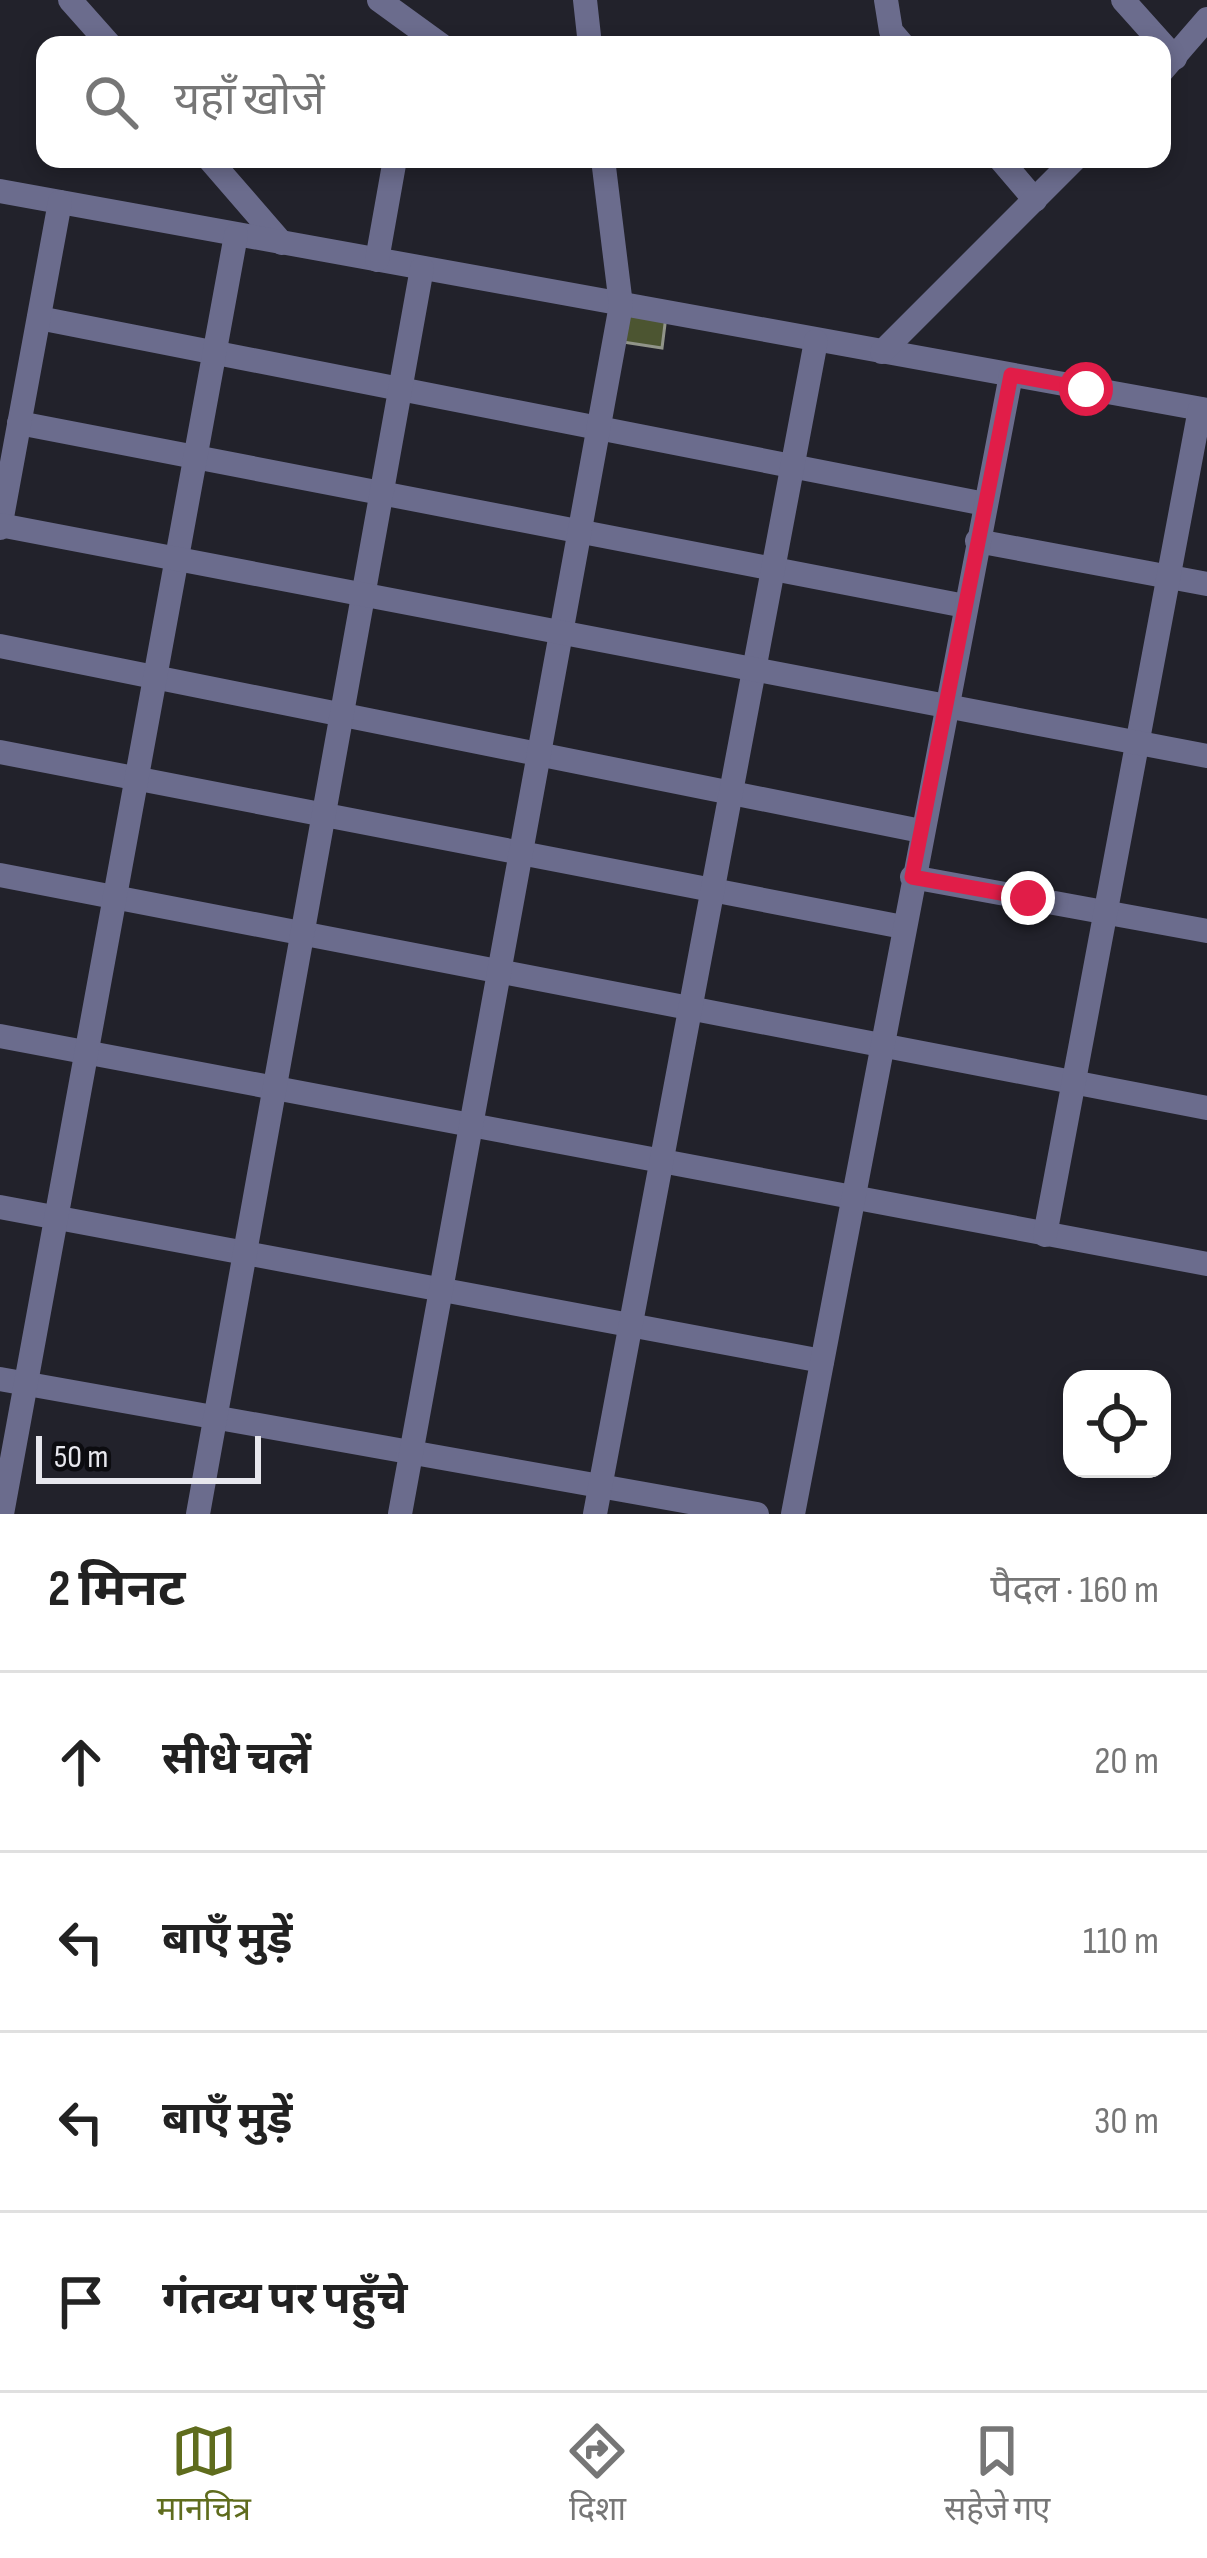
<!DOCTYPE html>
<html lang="hi">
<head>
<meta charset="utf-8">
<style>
	:root { --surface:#fff; --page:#f2f2f2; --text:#222; --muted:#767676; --line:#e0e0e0; --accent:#5f6c1d }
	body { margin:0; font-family:"Sofia Sans Condensed","Noto Sans Devanagari",sans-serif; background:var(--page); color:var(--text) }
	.controls { position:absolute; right:36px; bottom:36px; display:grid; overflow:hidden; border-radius:24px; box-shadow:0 6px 18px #0003 }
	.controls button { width:108px; height:108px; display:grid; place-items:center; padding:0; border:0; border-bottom:3px solid var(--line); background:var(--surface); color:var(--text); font:60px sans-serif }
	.scale { position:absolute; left:36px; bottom:30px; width:225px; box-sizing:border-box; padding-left:12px; border:6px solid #e7e7ed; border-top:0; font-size:33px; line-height:42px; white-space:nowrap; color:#e7e7ed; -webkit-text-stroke:9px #0c0c10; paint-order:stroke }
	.stop { position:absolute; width:36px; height:36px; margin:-27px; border:9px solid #e11d48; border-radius:50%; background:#fff }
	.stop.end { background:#e11d48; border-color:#fff; box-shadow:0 3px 12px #0008 }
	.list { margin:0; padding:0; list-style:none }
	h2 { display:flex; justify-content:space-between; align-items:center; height:156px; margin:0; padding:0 48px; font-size:51px }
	h2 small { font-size:39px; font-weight:400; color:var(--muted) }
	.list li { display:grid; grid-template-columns:78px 1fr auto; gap:36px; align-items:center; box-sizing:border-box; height:180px; padding:0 48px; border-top:3px solid var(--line) }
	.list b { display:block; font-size:45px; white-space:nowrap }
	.list em { font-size:39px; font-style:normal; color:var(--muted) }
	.icon { flex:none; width:66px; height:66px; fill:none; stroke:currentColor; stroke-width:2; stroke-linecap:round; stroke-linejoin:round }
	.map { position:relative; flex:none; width:1207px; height:1514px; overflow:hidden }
	.search { position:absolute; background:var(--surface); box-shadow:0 6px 18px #0003; left:36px; right:36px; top:36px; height:132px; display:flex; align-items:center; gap:30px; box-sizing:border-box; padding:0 42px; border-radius:24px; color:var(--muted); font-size:45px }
	.sheet { height:876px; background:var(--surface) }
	nav { display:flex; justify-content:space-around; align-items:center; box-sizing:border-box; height:168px; border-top:3px solid var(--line); background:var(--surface); font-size:33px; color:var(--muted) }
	nav a { display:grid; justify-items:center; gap:6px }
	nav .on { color:var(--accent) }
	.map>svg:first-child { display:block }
</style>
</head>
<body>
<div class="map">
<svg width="1207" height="1514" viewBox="0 0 1207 1514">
	<rect width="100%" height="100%" fill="#22222b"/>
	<polygon fill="#4c5531" stroke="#919489" stroke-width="3" points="628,310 666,316 662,348 623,342"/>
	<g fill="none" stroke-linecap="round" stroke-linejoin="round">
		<g stroke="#6b6c8d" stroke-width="24">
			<polyline points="70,0 110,45"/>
			<polyline points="379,0 441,45"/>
			<polyline points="585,0 590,45"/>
			<polyline points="886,0 891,31 903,45"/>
			<polyline points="1123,0 1175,58"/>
			<polyline points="1162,71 1207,19"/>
			<polyline points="209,159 282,243"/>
			<polyline points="1000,159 1035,200"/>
			<polyline points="0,191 1207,410"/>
			<polyline points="377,260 395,159"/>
			<polyline points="39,318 985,504"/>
			<polyline points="882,352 1075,159"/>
			<polyline points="19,423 965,606"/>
			<polyline points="0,528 60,202"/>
			<polyline points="977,541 1207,584"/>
			<polyline points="0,646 921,831"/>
			<polyline points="0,752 903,927"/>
			<polyline points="0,875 1207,1108"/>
			<polyline points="912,877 1207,931"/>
			<polyline points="0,1036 1207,1264"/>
			<polyline points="0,1207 822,1361"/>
			<polyline points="1045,1235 1200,409"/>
			<polyline points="0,1379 757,1514"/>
			<polyline points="2,1514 236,235"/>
			<polyline points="198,1514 422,268"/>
			<polyline points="400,1514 621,305 603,159"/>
			<polyline points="595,1514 816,341"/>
			<polyline points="793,1514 1011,375"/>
		</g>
		<polyline stroke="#6b6c8d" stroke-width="24" points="0,525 1207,756"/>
	</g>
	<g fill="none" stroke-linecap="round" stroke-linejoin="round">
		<polyline stroke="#e11d48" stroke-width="15" points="1028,898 912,877 1011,375 1086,389"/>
	</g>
</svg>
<div class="controls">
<button><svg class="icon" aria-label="locate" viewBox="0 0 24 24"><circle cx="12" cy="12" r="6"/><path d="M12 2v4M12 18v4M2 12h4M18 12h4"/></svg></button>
</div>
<div class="scale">50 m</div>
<div class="stop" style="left:1086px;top:389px"></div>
<div class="stop end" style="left:1028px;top:898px"></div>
<div class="search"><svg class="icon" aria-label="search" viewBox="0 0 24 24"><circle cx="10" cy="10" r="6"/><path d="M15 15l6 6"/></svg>यहाँ खोजें</div>
</div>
<section class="sheet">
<h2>2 मिनट<small>पैदल · 160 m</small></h2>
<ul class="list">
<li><svg class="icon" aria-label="ahead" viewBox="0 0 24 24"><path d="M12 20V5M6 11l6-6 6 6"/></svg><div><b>सीधे चलें</b></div><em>20 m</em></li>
<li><svg class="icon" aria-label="left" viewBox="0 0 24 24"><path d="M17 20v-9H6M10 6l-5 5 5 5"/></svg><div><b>बाएँ मुड़ें</b></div><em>110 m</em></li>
<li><svg class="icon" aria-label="left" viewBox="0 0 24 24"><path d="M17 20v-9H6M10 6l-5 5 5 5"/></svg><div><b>बाएँ मुड़ें</b></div><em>30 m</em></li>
<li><svg class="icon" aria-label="arrive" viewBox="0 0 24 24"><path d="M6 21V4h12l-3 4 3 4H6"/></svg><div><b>गंतव्य पर पहुँचे</b></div></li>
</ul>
</section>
<nav>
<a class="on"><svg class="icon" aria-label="map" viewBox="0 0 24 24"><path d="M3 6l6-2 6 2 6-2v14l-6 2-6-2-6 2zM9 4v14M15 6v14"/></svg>मानचित्र</a>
<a><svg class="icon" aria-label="directions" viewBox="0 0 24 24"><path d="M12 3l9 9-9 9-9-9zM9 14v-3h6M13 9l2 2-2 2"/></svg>दिशा</a>
<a><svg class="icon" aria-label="saved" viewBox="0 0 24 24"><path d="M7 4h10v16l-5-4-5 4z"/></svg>सहेजे गए</a>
</nav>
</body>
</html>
